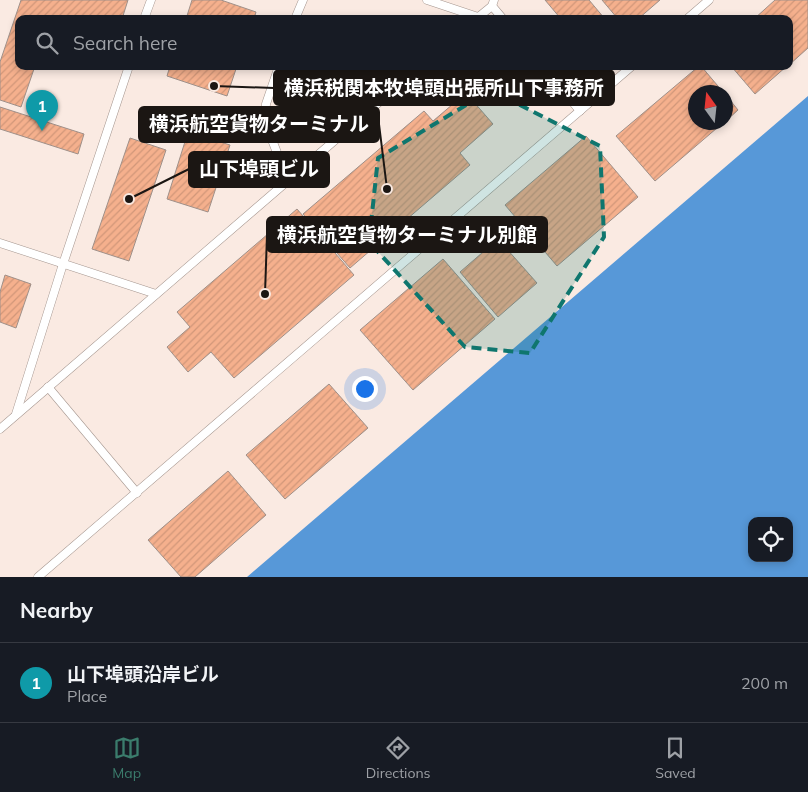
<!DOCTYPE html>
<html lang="en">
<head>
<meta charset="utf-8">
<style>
	:root { --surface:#171b24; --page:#20242c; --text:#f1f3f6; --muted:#9ea1a6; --line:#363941; --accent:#3b7c6c }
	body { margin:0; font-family:Mulish,"Noto Sans JP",sans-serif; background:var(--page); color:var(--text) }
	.controls { position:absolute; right:15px; bottom:15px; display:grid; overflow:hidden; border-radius:10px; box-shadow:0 2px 8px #0003 }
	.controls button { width:45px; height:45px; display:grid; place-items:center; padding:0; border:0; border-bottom:1px solid var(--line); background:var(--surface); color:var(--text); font:25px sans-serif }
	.compass { position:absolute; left:688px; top:85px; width:45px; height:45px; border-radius:50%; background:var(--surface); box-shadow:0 2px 8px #0003; rotate:345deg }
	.you { position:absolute; left:364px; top:388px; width:18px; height:18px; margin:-12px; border:4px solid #fff; border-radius:50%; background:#1a73e8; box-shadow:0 0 0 8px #1a73e833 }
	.badge { display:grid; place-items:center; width:32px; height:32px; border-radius:50%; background:var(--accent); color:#fff; font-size:16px; font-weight:700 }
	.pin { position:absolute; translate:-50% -41px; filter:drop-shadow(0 1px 2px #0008) }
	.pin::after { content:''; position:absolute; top:26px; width:18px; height:15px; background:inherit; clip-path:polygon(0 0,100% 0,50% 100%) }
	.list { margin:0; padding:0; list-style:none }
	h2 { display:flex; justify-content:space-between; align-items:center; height:65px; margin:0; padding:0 20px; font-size:21px }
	h2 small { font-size:16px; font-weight:400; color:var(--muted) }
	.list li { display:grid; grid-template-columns:32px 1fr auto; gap:15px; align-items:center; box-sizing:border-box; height:80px; padding:0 20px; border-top:1px solid var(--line) }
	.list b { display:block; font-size:19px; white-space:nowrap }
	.list p { margin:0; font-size:16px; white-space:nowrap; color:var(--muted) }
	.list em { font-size:16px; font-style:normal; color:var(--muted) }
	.icon { flex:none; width:28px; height:28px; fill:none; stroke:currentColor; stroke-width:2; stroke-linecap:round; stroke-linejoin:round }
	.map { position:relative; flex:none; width:808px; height:577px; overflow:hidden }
	.search { position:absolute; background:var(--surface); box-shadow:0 2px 8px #0003; left:15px; right:15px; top:15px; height:55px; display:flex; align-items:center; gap:12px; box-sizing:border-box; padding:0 18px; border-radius:10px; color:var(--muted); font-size:19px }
	.sheet { height:145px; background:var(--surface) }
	nav { display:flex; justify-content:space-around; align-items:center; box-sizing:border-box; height:70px; border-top:1px solid var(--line); background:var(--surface); font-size:14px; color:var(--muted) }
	nav a { display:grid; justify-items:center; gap:2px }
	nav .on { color:var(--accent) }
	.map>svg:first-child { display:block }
</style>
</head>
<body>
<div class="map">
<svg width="808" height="577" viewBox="0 0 808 577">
	<defs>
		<pattern id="building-hatch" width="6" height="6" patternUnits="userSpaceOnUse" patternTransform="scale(1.25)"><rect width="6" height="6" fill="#f5b08d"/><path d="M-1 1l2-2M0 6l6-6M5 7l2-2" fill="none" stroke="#d19779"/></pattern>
	</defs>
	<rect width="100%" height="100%" fill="#faeae2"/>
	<path fill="#5798d8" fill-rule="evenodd" d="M808,96V577H247ZM752,521H789V558H752Z"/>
	<g fill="url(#building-hatch)" stroke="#9f9089">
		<polygon points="21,0 128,0 122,19 59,19 52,16 51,19 19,19 19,66 35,66 21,107 0,100 0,62"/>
		<polygon points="192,0 221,0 256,12 254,19 186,19"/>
		<polygon points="545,0 589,0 605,19 561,19"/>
		<polygon points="602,0 660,0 638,19 618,19"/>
		<polygon points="775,0 808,0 808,48 789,65 789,19 754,19"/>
		<polygon points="170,66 237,66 227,96 167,76"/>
		<polygon points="338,66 380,66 304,131 286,111"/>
		<polygon points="699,66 701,66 723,92 696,92 696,122 724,122 655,181 616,136"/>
		<polygon points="731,66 787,66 755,94"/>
		<polygon points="466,93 493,124 460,153 470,165 350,268 303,214 424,111 433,121"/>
		<polygon points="726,95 738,110 726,121"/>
		<polygon points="0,107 84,134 78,154 0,129"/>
		<polygon points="188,132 230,145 208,212 167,199"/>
		<polygon points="586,136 638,197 557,266 505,205"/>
		<polygon points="130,138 166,150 129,261 92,249"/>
		<polygon points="297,209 354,275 234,378 211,352 188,372 167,347 190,327 177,312"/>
		<polygon points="498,239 537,283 498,317 460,272"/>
		<polygon points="443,259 495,319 413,390 360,330"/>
		<polygon points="5,275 31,284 16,328 0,322 0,292"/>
		<polygon points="329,384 368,428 285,499 246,455"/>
		<polygon points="228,471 266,515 195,577 181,577 148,540"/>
	</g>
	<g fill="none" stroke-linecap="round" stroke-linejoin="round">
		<g stroke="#a5968f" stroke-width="9">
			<g id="lane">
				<polyline points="427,0 478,17"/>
				<polyline points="492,6 503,19"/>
				<polyline points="144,19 151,0"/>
				<polyline points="295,19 303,0"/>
				<polyline points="476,19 492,6 494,0"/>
				<polyline points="687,19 709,0"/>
				<polyline points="279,66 266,104 265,119 269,132 288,181"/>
				<polyline points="543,66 580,111"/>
				<polyline points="0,243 156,294"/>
				<polyline points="48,387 137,493"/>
				<polyline points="16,414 63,264 129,66"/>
				<polyline points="0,429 421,66"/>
				<polyline points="38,577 632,66"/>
			</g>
		</g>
		<use href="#lane" stroke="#fff" stroke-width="8"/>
	</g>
	<path fill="#0f766e" fill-opacity="0.2" stroke="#0f766e" stroke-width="4" stroke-dasharray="10 6" stroke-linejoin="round" d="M491,90L600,146L604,237L530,353L465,347L369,242L378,158Z"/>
	<path fill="none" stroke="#1b1613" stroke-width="2" d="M214 86L274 88M387 189L379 124M129 199L189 169M265 294L267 235"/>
	<g fill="#1b1613" stroke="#faeae2" stroke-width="2">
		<circle cx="214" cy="86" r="5"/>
		<circle cx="387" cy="189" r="5"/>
		<circle cx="129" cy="199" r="5"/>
		<circle cx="265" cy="294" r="5"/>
	</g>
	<g fill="#1b1613" stroke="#1b1613" stroke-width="2">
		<rect x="274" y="70" width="340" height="35" rx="5"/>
		<rect x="139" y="107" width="240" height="35" rx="5"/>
		<rect x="189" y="152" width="140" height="35" rx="5"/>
		<rect x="267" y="217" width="280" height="35" rx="5"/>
	</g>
	<g font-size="20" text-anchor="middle" font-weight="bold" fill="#fff">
		<text x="444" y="95">横浜税関本牧埠頭出張所山下事務所</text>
		<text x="259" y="131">横浜航空貨物ターミナル</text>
		<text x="259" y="176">山下埠頭ビル</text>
		<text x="407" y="242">横浜航空貨物ターミナル別館</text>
	</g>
</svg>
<div class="controls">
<button><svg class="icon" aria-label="locate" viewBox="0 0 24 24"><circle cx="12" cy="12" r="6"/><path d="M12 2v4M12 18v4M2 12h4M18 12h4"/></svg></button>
</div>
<svg class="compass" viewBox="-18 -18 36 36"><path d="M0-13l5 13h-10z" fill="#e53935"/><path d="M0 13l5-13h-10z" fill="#9ea1a6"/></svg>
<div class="you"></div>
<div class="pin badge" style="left:42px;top:131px;background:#0f9aa8">1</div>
<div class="search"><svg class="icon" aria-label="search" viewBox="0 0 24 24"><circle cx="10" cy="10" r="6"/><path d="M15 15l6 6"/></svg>Search here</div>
</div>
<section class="sheet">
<h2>Nearby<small></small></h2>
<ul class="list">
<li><span class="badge" style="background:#0f9aa8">1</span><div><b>山下埠頭沿岸ビル</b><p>Place</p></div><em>200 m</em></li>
</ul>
</section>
<nav>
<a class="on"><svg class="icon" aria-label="map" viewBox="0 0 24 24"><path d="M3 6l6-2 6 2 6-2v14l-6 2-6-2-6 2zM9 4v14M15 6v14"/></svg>Map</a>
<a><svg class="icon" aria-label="directions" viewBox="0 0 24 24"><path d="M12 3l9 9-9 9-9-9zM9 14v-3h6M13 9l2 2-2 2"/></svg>Directions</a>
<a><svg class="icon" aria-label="saved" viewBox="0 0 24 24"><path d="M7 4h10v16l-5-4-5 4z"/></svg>Saved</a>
</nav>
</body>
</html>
